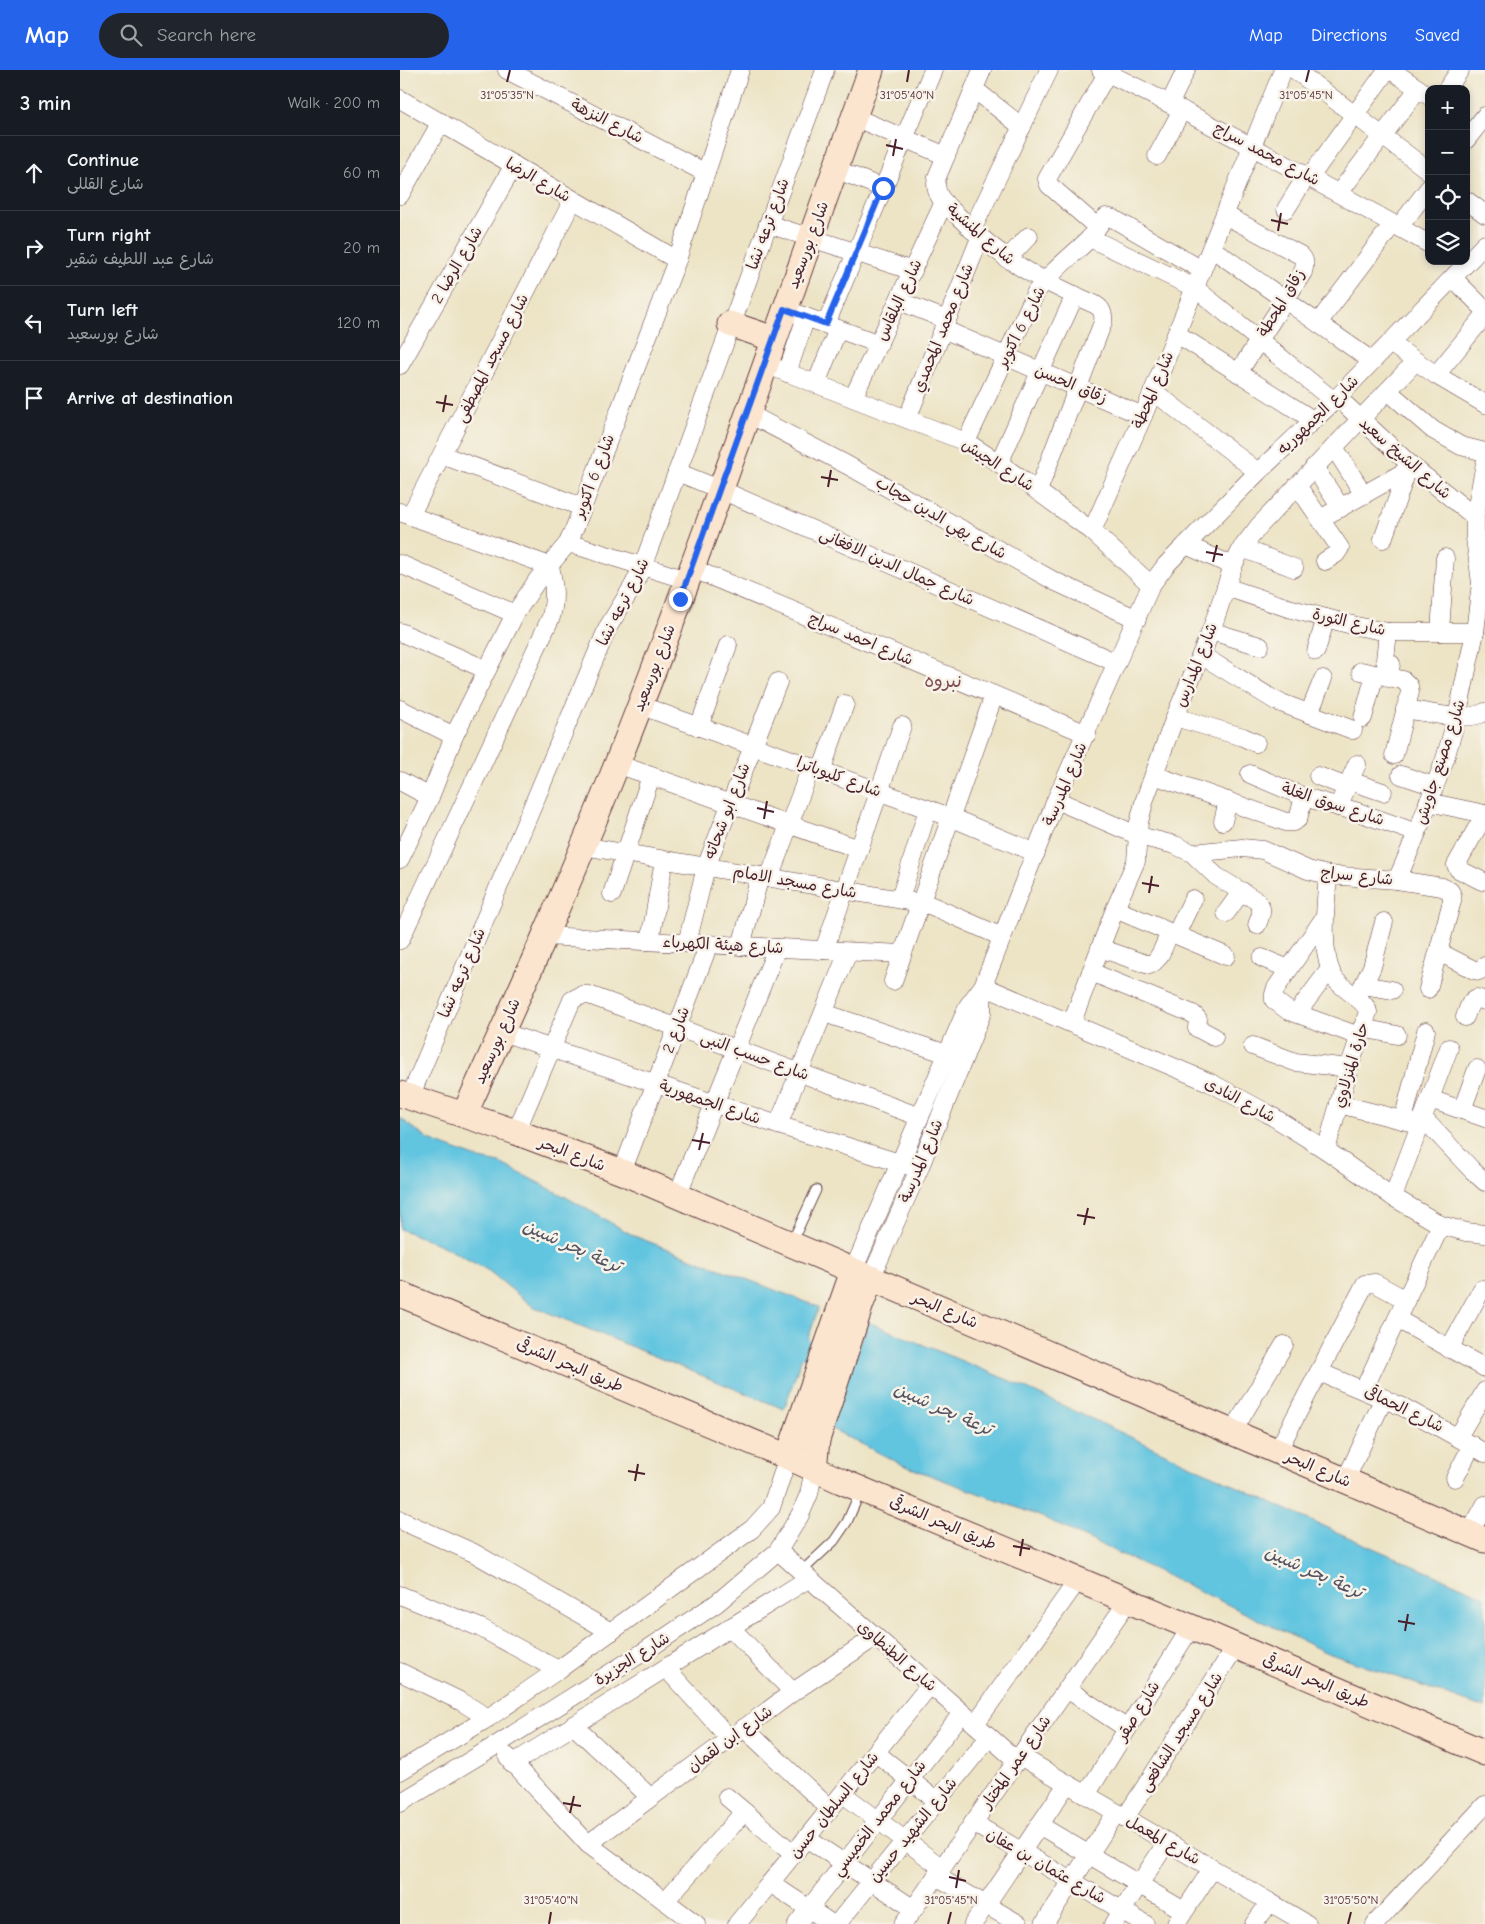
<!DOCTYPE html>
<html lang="en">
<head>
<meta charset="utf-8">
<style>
	:root { --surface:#171b24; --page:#20242c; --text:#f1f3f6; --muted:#9ea1a6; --line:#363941; --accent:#2563eb }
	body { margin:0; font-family:"Comic Neue","Playpen Sans Arabic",sans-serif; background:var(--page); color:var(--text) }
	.controls { position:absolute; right:15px; top:15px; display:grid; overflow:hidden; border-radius:10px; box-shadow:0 2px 8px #0003 }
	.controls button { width:45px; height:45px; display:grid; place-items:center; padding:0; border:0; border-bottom:1px solid var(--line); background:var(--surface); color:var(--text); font:25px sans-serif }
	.stop { position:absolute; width:15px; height:15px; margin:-11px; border:4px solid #2563eb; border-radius:50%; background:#fff }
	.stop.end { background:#2563eb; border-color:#fff; box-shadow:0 1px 5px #0008 }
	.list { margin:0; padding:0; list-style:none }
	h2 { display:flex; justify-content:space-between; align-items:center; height:65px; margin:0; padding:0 20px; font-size:21px }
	h2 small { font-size:16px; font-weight:400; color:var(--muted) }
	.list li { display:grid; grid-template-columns:32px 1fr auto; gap:15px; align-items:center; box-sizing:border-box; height:75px; padding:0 20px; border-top:1px solid var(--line) }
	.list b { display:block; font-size:19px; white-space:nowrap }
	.list p { margin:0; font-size:16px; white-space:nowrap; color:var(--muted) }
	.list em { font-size:16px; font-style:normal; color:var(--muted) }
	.icon { flex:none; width:28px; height:28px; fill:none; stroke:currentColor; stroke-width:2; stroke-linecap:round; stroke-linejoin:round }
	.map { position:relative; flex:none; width:1085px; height:1854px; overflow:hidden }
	header { display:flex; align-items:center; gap:30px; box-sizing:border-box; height:70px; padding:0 25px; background:var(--accent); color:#fff }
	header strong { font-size:24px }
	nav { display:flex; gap:28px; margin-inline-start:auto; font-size:18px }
	.search { width:350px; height:45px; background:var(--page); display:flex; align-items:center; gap:12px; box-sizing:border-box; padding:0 18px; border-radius:28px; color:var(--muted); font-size:19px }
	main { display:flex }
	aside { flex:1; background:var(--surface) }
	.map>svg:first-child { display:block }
</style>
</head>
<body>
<header>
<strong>Map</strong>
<div class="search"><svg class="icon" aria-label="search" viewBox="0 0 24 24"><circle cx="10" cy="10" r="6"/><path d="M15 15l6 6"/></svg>Search here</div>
<nav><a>Map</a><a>Directions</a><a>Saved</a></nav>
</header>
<main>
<aside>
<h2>3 min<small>Walk · 200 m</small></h2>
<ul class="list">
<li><svg class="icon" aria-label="ahead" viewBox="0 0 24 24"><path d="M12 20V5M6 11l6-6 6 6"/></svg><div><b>Continue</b><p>شارع القللى</p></div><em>60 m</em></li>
<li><svg class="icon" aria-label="right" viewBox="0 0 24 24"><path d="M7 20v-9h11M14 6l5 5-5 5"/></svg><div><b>Turn right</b><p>شارع عبد اللطيف شقير</p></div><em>20 m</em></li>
<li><svg class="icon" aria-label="left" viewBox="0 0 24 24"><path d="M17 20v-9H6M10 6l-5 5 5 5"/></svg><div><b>Turn left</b><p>شارع بورسعيد</p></div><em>120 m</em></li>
<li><svg class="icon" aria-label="arrive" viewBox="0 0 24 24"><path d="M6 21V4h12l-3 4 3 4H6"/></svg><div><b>Arrive at destination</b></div></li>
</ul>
</aside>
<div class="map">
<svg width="1085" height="1854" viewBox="0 0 1085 1854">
	<rect width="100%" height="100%" fill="#f7f3e8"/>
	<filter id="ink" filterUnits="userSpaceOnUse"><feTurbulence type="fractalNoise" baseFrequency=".02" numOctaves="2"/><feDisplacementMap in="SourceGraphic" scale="10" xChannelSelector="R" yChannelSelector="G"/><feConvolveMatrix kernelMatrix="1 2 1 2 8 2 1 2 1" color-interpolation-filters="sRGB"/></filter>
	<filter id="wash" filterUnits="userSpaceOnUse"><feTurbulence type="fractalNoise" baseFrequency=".0096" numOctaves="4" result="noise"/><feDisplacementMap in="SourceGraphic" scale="20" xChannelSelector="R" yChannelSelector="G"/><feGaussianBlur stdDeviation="1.12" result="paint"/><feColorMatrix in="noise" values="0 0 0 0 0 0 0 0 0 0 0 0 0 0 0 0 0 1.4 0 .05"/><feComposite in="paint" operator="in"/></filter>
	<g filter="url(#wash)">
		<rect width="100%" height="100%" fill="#ede4c6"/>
		<g fill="#62c5e0" stroke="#567286">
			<polygon points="0,1048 29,1070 80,1089 100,1093 164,1126 234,1166 419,1237 384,1339 132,1236 89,1201 41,1175 0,1159"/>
			<polygon points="468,1252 608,1310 909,1450 1085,1527 1085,1638 925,1582 804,1523 642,1447 503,1395 426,1356"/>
		</g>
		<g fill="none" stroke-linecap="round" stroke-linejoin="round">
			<polyline stroke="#62c5e0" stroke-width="18" points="384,1269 433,1291"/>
		</g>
	</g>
	<g filter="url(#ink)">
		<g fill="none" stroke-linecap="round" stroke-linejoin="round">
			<g stroke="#623d42" stroke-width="11">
				<g id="lane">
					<polyline points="392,1172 416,1120"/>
					<polyline points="401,1502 434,1471 447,1452 461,1420"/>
				</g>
			</g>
			<g stroke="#623d42" stroke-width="19">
				<g id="street">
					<polyline points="107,0 306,103"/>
					<path d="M582,0L537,107C532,126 548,136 560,148C603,191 639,210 694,234C702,238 704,243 703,252L638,421"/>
					<path d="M701,0C813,54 921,113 1029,174"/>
					<polyline points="895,0 1029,101"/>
					<polyline points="991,0 1029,26"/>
					<polyline points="574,19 622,57"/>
					<polyline points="1047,19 1060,0"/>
					<polyline points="0,29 277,190"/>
					<polyline points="770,33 786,0"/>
					<polyline points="454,47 546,86"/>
					<polyline points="1066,70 1085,46"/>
					<polyline points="757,86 782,40"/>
					<polyline points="435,99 483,118"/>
					<polyline points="910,107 987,0"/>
					<polyline points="939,123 1018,19"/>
					<polyline points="0,125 41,52"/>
					<polyline points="1066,130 1085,144"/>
					<polyline points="886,139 907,105"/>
					<path d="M825,145L900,185C906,190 905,195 903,202L838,303"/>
					<polyline points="368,154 513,201"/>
					<polyline points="697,157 649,115 647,109 709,0"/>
					<polyline points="999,157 1029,118"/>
					<polyline points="572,160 649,0"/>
					<polyline points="690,168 795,218 934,331"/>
					<polyline points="811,178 972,291"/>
					<polyline points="607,189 629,166"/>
					<polyline points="1053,208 1085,240"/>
					<polyline points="499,231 547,250"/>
					<polyline points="384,239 479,274"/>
					<polyline points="918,253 993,154"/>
					<polyline points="426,254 533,0"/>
					<polyline points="543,259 743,346"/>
					<polyline points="777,264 913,350"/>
					<polyline points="990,273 1036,305 1085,334"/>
					<polyline points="365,294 566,372 599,393 692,461 751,515"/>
					<polyline points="0,295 114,95"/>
					<polyline points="387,303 406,247"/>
					<polyline points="1036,305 1085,245"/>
					<polyline points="416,314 438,259"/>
					<polyline points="753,321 858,402"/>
					<polyline points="988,321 1033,360 1061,376 1085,382"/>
					<polyline points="937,327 1013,397 1075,447"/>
					<polyline points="453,328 544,132"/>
					<polyline points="347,343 447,395 654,511 737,549"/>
					<polyline points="507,349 580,168"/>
					<path d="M566,372L636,222C651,201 671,187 689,169C695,162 699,153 706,147L714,149L802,200"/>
					<polyline points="934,377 964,425"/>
					<polyline points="42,385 182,437"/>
					<polyline points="599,393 675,225"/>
					<polyline points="914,397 941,438"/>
					<polyline points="277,402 319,419 717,593"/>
					<polyline points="897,415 940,478 936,484 925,491"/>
					<path d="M0,442L150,496C154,516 156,527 151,547L0,870"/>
					<polyline points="10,446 173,130"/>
					<polyline points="920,449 1013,397"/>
					<polyline points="692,461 743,346 883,0"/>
					<polyline points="983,469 1007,401"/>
					<polyline points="168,473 287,510"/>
					<polyline points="786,475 833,496"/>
					<polyline points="842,478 894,498"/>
					<polyline points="0,494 115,544"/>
					<polyline points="291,498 687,664"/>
					<polyline points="826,517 888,538 956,556 988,562 1075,562"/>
					<polyline points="811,561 860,576"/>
					<polyline points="0,562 87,600"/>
					<polyline points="988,562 985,590 991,594 989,608"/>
					<polyline points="1040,562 1045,488"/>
					<polyline points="916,581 926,548"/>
					<polyline points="801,585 876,631 953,660"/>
					<polyline points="961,601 1003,610 1009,616 1010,622 994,685"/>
					<polyline points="239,635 550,747 636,783"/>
					<polyline points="0,639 54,666"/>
					<path d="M1005,639C1027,642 1065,653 1085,642"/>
					<polyline points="909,644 923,609"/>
					<polyline points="775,647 843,667 856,673"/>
					<polyline points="963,648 975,604"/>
					<polyline points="299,657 328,575"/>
					<polyline points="217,694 459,779"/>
					<polyline points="421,701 445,634"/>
					<polyline points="850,704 904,727 958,742 1017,763"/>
					<polyline points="754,705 886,752 893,752 898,749 904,727"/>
					<polyline points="1001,705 1034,716"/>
					<polyline points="918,706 947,717"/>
					<polyline points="0,711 30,727"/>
					<polyline points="950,711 983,722"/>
					<polyline points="656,730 739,766 775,775 792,783 842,778 863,780 908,800 928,805 997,810 1042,817 1050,821 1052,825 1052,831 1028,919"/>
					<polyline points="1028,732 1085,744"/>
					<polyline points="938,737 957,694"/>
					<polyline points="823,751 828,731"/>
					<polyline points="183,776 520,833 532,836 602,867"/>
					<path d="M792,783L816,806L857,831C864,839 861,845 857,855"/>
					<polyline points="0,789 30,727 54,666 115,544 138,509 168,473 175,457 277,190 340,0"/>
					<polyline points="369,808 411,697"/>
					<polyline points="997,810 1017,763 1045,689 1057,647 1075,562 1081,513 1075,468 1075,447 1085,393"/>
					<polyline points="1082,811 1058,799 1056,795 1085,744"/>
					<polyline points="212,824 251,706"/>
					<polyline points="500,829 528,739"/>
					<polyline points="715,839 826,886"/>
					<polyline points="826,843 842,821"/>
					<polyline points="924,848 876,918 874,924 874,930 887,940 959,966"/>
					<polyline points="776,864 793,829"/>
					<polyline points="144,866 502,884"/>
					<polyline points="250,871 264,790"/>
					<polyline points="287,873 306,797 378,612"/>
					<polyline points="341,876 360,806"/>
					<path d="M700,878L749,895C760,892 765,872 770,862"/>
					<polyline points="424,880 502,656"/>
					<polyline points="1039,882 1074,900 1079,901 1085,896"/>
					<polyline points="862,888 889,899"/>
					<polyline points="691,902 793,944 798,949 797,958 814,967"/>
					<polyline points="493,911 594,625"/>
					<polyline points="963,915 992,920"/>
					<polyline points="583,916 811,1013 867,1043 926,1080 993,1127 1041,1155 1066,1162 1085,1164"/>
					<polyline points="957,928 972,897 984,852"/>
					<polyline points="424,943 547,984"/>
					<polyline points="897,943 930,899"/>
					<path d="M1065,947C1068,940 1069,931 1077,928L1085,931"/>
					<polyline points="672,952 715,839 736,791 739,752 745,729 775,647 811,561 833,496 842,478 859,456 1015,292"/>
					<polyline points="962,958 997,965"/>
					<polyline points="102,962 378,1055 519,1099"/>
					<polyline points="853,976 895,992 949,998"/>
					<polyline points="10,1027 208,557 233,516 243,495 425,0"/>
					<polyline points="1030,1029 1085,1048"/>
					<polyline points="939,1034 1014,1053"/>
					<polyline points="1062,1040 1077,999"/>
					<polyline points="1023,1048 1072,1100 1085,1112"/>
					<polyline points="1003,1050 1026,961"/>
					<polyline points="378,1055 448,882"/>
					<polyline points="116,1062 172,930 182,925 189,925 520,1047"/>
					<path d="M926,1080L949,998L968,942C966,930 943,920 935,909C919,886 926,832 928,805"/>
					<polyline points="222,1102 309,874"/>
					<polyline points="277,1126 377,878"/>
					<polyline points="993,1127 1049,978"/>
					<polyline points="453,1201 568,936 583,916 656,730 751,515 766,495 858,402 934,331 1085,174"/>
					<polyline points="471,1208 519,1099 582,943 583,916"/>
					<polyline points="997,1249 1085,1298"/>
					<polyline points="1049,1279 1082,1219"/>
					<polyline points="919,1302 1003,1337 1085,1383"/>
					<polyline points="964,1319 1041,1155"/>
					<polyline points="832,1363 884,1275"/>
					<polyline points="1058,1367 1085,1321"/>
					<polyline points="877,1382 965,1214 975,1213 1006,1230"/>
					<polyline points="1055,1408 1072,1375"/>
					<polyline points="945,1411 984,1328"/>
					<polyline points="0,1450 74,1483 211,1562"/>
					<polyline points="1069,1464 1085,1435"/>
					<polyline points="378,1481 617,1691"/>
					<polyline points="0,1525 81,1558 158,1600"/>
					<polyline points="330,1557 393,1622"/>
					<polyline points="266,1598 330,1669"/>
					<polyline points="0,1602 62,1632 88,1648"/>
					<polyline points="667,1619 726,1658"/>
					<polyline points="575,1654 678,1510"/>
					<polyline points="173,1655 250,1727"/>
					<polyline points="344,1658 430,1739"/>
					<polyline points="476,1683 537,1731"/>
					<polyline points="107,1686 188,1774 296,1854"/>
					<polyline points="620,1686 907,1854"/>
					<polyline points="112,1694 408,1509"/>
					<polyline points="0,1701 88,1648 158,1600 352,1459 371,1438 388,1387"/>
					<polyline points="443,1724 542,1798"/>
					<polyline points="686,1725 791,1557"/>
					<polyline points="327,1727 394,1784"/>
					<polyline points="0,1733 98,1674 245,1581 317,1533 378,1481 400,1445 409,1424 414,1399"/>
					<polyline points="725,1748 836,1576"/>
					<polyline points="573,1753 745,1854"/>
					<polyline points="639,1755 784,1841"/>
					<polyline points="406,1768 514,1839"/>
					<polyline points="188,1774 393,1622 475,1567"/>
					<polyline points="536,1806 619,1854"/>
					<polyline points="370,1813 432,1854"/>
					<polyline points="265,1831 344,1742"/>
					<polyline points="337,1854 530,1615"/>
					<polyline points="397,1854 562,1643"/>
					<polyline points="437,1854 589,1667"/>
					<polyline points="503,1854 728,1531"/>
					<polyline points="573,1854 667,1714"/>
					<polyline points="644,1854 716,1743"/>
					<polyline points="713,1854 767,1772"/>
					<polyline points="776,1854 812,1799"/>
					<polyline points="854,1854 870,1832"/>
					<polyline points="975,1854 1085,1735"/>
				</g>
			</g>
			<g stroke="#623d42" stroke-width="27">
				<g id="secondary">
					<polyline points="330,254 374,269"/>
					<polyline points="0,1024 116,1062 222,1102 1085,1470"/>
					<path d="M64,1045C117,929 170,812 217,694C308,465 387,231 471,0"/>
					<polyline points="0,1224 388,1387 441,1411 791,1557 1085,1683"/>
					<polyline points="388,1387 453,1201"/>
					<polyline points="414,1399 417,1370 461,1234 471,1208"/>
				</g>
			</g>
			<use href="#lane" stroke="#fff" stroke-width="9"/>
			<use href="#street" stroke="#fff" stroke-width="18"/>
			<use href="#secondary" stroke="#fbe5cf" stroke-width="25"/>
		</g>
	</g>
	<g fill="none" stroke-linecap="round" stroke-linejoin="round" filter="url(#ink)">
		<polyline stroke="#2563eb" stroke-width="6" points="280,529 384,239 426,254 483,118"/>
	</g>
	<path fill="none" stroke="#4a1f2b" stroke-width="2" d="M107,12L110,0M507,12L509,0M906,12L909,0M486,75L503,79M493,86L496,69M871,150L888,154M878,161L881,143M36,332L53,335M43,342L46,325M421,407L438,410M428,417L431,400M806,482L823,485M813,492L817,475M357,738L374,742M364,749L367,731M742,813L759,816M749,823L752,806M292,1070L310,1073M299,1080L303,1063M677,1145L695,1148M684,1155L688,1138M228,1401L245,1404M235,1411L238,1394M613,1476L630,1479M620,1486L623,1469M998,1551L1015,1554M1005,1561L1008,1544M163,1733L181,1736M170,1743L174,1726M549,1807L566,1811M556,1818L559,1800M149,1854L151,1842M548,1854L551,1842M948,1854L951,1842"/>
	<g text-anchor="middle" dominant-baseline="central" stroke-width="5" stroke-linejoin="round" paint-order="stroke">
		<g font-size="16" fill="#4a1f2b" stroke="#f7f3e8">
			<text transform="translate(207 51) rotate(27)">شارع النزهة</text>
			<text transform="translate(867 84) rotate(28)">شارع محمد سراج</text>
			<text transform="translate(138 110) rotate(30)">شارع الرضا</text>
			<text transform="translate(368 154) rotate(-70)">شارع ترعه نشا</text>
			<text transform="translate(581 164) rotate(41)">شارع المنشية</text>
			<text transform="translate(408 175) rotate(-70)">شارع بورسعيد</text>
			<text transform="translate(57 195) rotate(-60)">شارع الرضا 2</text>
			<text transform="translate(499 230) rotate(-65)">شارع البلقاس</text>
			<text transform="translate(881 233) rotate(-59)">زقاق المحطة</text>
			<text transform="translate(621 257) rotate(-63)">شارع 6 اكتوبر</text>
			<text transform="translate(543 258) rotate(-68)">شارع محمد المحمدي</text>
			<text transform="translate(92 288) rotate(-63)">شارع مسجد المصطفى</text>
			<text transform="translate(671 314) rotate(23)">زقاق الحسن</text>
			<text transform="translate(753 320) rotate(-67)">شارع المحطة</text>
			<text transform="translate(918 345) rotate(-44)">شارع الجمهوريه</text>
			<text transform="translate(1005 388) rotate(41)">شارع الشيخ سعيد</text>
			<text transform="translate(598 395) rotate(33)">شارع الجيش</text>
			<text transform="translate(194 406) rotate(-69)">شارع 6 اكتوبر</text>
			<text transform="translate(541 448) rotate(30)">شارع بهي الدين حجاب</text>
			<text transform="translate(497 497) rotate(24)">شارع جمال الدين الافغانى</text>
			<text transform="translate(223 532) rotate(-63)">شارع ترعه نشا</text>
			<text transform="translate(949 552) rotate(13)">شارع الثورة</text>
			<text transform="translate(461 569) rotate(23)">شارع احمد سراج</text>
			<text transform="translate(796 595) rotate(-68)">شارع المدارس</text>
			<text transform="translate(254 598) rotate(-69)">شارع بورسعيد</text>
			<text transform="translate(1040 692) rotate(-72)">شارع مصنع جاويش</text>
			<text transform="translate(439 707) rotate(20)">شارع كليوباترا</text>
			<text transform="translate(665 714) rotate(-67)">شارع المدرسة</text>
			<text transform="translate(933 734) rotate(18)">شارع سوق الغلة</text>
			<text transform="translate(327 741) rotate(-69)">شارع ابو شحاته</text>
			<text transform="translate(957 806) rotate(6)">شارع سراج</text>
			<text transform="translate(395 812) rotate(10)">شارع مسجد الامام</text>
			<text transform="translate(323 875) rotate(3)">شارع هيئة الكهرباء</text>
			<text transform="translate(62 903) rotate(-67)">شارع ترعه نشا</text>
			<text transform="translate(276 960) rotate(-69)">شارع 2</text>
			<text transform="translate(97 971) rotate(-66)">شارع بورسعيد</text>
			<text transform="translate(355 986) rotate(20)">شارع حسب النبى</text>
			<text transform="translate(951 995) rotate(-73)">حارة المنزلاوي</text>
			<text transform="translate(840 1030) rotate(28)">شارع النادى</text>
			<text transform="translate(310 1032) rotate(19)">شارع الجمهورية</text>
			<text transform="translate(172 1084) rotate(21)">شارع البحر</text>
			<text transform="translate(521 1091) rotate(-67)">شارع المدرسة</text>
			<text transform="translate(545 1240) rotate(23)">شارع البحر</text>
			<text transform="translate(170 1295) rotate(23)">طريق البحر الشرقى</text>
			<text transform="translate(1004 1339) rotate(26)">شارع الحماقى</text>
			<text transform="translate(918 1399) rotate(23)">شارع البحر</text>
			<text transform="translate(543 1453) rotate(23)">طريق البحر الشرقى</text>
			<text transform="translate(497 1586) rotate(41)">شارع الطنطاوى</text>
			<text transform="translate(232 1589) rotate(-32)">شارع الجزيرة</text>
			<text transform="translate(916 1611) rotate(23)">طريق البحر الشرقى</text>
			<text transform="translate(738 1641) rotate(-58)">شارع صقر</text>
			<text transform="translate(781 1662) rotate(-57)">شارع مسجد الشافعى</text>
			<text transform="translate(330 1669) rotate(-36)">شارع ابن لقمان</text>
			<text transform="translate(616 1692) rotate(-55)">شارع عمر المختار</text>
			<text transform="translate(434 1735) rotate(-51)">شارع السلطان حسن</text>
			<text transform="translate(479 1748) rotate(-52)">شارع محمد الخميسي</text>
			<text transform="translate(513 1760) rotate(-51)">شارع الشهيد حسين</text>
			<text transform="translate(763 1770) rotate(30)">شارع المعمل</text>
			<text transform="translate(646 1796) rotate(30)">شارع عثمان بن عفان</text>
		</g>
		<g font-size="18" font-style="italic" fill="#515161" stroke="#f7f3e8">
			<text transform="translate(172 1176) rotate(24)">ترعة بحر شبين</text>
			<text transform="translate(543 1339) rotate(24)">ترعة بحر شبين</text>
			<text transform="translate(914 1502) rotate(24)">ترعة بحر شبين</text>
		</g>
		<g font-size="19" fill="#7f4c4f" stroke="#f7f3e8">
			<text x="543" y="611">نبروه</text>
		</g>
	</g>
	<g font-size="12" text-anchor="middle" fill="#4a1f2b" stroke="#f7f3e8" stroke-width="5" stroke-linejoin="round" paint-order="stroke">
		<text x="107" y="29">31°05'35"N</text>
		<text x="507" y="29">31°05'40"N</text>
		<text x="906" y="29">31°05'45"N</text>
		<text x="151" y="1834">31°05'40"N</text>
		<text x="551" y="1834">31°05'45"N</text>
		<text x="951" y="1834">31°05'50"N</text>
	</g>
</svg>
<div class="controls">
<button>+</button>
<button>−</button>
<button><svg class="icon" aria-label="locate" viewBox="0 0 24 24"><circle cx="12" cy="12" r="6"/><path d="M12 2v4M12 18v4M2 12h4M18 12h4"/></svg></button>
<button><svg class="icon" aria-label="layers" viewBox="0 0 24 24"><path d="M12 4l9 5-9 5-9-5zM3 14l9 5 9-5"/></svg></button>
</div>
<div class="stop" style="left:483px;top:118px"></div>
<div class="stop end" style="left:280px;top:529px"></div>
</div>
</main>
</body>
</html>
